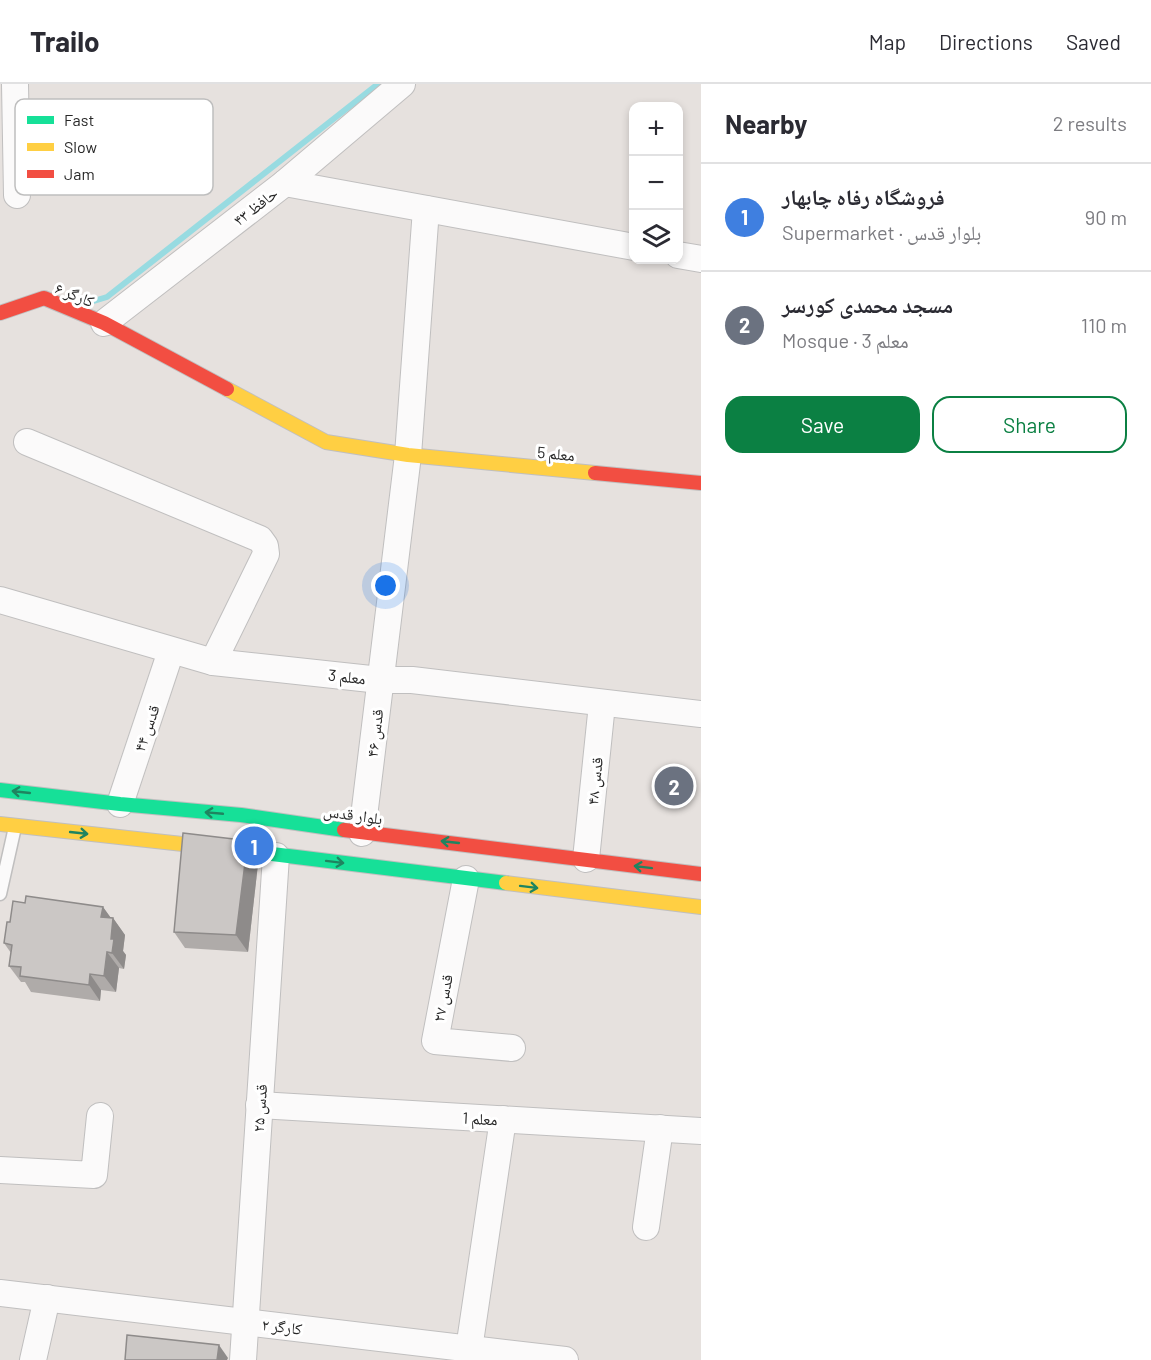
<!DOCTYPE html>
<html lang="en">
<head>
<meta charset="utf-8">
<style>
	:root { --surface:#fff; --page:#f7f7f7; --text:#2b2b33; --muted:#7c7c81; --line:#e1e1e2; --accent:#0b8043 }
	body { margin:0; font-family:Barlow,"Noto Naskh Arabic",sans-serif; background:var(--page); color:var(--text) }
	.controls { position:absolute; right:18px; top:18px; display:grid; overflow:hidden; border-radius:12px; box-shadow:0 3px 9px #0003 }
	.controls button { width:54px; height:54px; display:grid; place-items:center; padding:0; border:0; border-bottom:2px solid var(--line); background:var(--surface); color:var(--text); font:30px sans-serif }
	.you { position:absolute; left:386px; top:502px; width:21px; height:21px; margin:-15px; border:4px solid #fff; border-radius:50%; background:#1a73e8; box-shadow:0 0 0 9px #1a73e833 }
	.badge { display:grid; place-items:center; width:39px; height:39px; border-radius:50%; background:var(--accent); color:#fff; font-size:20px; font-weight:700 }
	.pin { position:absolute; translate:-50% -50%; border:3px solid #fff; box-shadow:0 2px 6px #0006 }
	.list { margin:0; padding:0; list-style:none }
	h2 { display:flex; justify-content:space-between; align-items:center; height:78px; margin:0; padding:0 24px; font-size:26px }
	h2 small { font-size:20px; font-weight:400; color:var(--muted) }
	.list li { display:grid; grid-template-columns:39px 1fr auto; gap:18px; align-items:center; box-sizing:border-box; height:108px; padding:0 24px; border-top:2px solid var(--line) }
	.list b { display:block; font-size:22px; white-space:nowrap }
	.list p { margin:0; font-size:20px; white-space:nowrap; color:var(--muted) }
	.list em { font-size:20px; font-style:normal; color:var(--muted) }
	.actions { display:flex; gap:12px; padding:18px 24px }
	.actions a { flex:1; padding:14px 0; border:2px solid var(--accent); border-radius:18px; text-align:center; font-size:21px; color:var(--accent) }
	.actions .main { background:var(--accent); color:#fff }
	.icon { flex:none; width:33px; height:33px; fill:none; stroke:currentColor; stroke-width:2; stroke-linecap:round; stroke-linejoin:round }
	.map { position:relative; flex:none; width:701px; height:1276px; overflow:hidden }
	header { display:flex; align-items:center; gap:36px; box-sizing:border-box; height:84px; padding:0 30px; background:var(--surface); border-bottom:2px solid var(--line) }
	header strong { font-size:28px }
	nav { display:flex; gap:33px; margin-inline-start:auto; font-size:21px }
	main { display:flex }
	aside { flex:1; background:var(--surface) }
	.map>svg:first-child { display:block }
</style>
</head>
<body>
<header>
<strong>Trailo</strong>
<nav><a>Map</a><a>Directions</a><a>Saved</a></nav>
</header>
<main>
<div class="map">
<svg width="701" height="1276" viewBox="0 0 701 1276">
	<rect width="100%" height="100%" fill="#e6e1de"/>
	<g fill="none" stroke-linecap="round" stroke-linejoin="round">
		<polyline stroke="#98dbe1" stroke-width="6" points="87,219 107,213 378,0"/>
		<g stroke="#c0bfbf" stroke-width="15">
			<polyline id="lane" points="0,810 15,743"/>
		</g>
		<g stroke="#c0bfbf" stroke-width="28">
			<g id="street">
				<polyline points="15,0 17,111"/>
				<polyline points="285,99 634,163"/>
				<polyline points="678,171 701,175"/>
				<polyline points="104,239 285,99 402,0"/>
				<polyline points="27,358 260,455 265,462 266,470 213,578"/>
				<polyline points="0,516 213,578 380,596 412,596 701,630"/>
				<polyline points="120,720 171,567"/>
				<polyline points="362,749 408,371 426,125"/>
				<polyline points="586,775 602,620"/>
				<polyline points="466,795 435,957 512,964"/>
				<polyline points="259,1021 701,1047"/>
				<polyline points="0,1086 94,1091 100,1032"/>
				<polyline points="646,1143 660,1044"/>
				<polyline points="0,1209 565,1276"/>
				<polyline points="469,1265 503,1035"/>
				<polyline points="33,1276 47,1214"/>
				<polyline points="243,1276 276,772"/>
			</g>
		</g>
		<g stroke="#c0bfbf" stroke-width="16">
			<g id="fast">
				<polyline points="0,706 120,720 241,731 344,746"/>
				<polyline points="256,768 506,799"/>
			</g>
		</g>
		<g stroke="#c0bfbf" stroke-width="16">
			<g id="slow">
				<polyline points="227,305 326,358 408,371 595,389"/>
				<polyline points="0,740 256,768"/>
				<polyline points="506,799 701,823"/>
			</g>
		</g>
		<g stroke="#c0bfbf" stroke-width="16">
			<g id="jam">
				<polyline points="0,229 44,214 104,239 227,305"/>
				<polyline points="595,389 701,399"/>
				<polyline points="344,746 701,790"/>
			</g>
		</g>
		<use href="#lane" stroke="#fbfafa" stroke-width="12"/>
		<use href="#street" stroke="#fbfafa" stroke-width="26"/>
		<use href="#fast" stroke="#16e098" stroke-width="14"/>
		<use href="#slow" stroke="#ffcf43" stroke-width="14"/>
		<use href="#jam" stroke="#f24e42" stroke-width="14"/>
	</g>
	<g fill="#afaba9">
		<polygon points="242,756 258,780 248,868 185,864 174,848"/>
		<polygon points="25,819 103,823 111,834 113,834 125,851 123,867 126,871 124,885 119,884 116,908 101,906 100,917 31,908 25,898 21,898 9,882 11,869 4,859 10,838"/>
	</g>
	<g fill="#8e8b8a">
		<polygon points="247,763 258,780 248,868 236,851"/>
		<polygon points="103,823 113,837 113,834 125,851 123,867 126,871 124,885 112,869 101,833"/>
		<polygon points="107,868 119,884 116,908 104,892"/>
		<polygon points="90,890 101,906 100,917 89,901"/>
		<polygon points="219,1261 228,1274 227,1276 217,1276"/>
	</g>
	<g fill="#cbc7c5" stroke="#8e8b8a" stroke-width="1.5">
		<polygon points="183,749 242,756 247,763 236,851 174,848"/>
		<polygon points="26,812 103,823 101,833 113,834 111,855 114,855 112,869 107,868 104,892 90,890 89,901 20,892 21,883 9,882 12,861 4,859 7,838 10,838 13,817 25,819"/>
		<polygon points="127,1251 219,1261 217,1276 125,1276"/>
	</g>
	<defs><path id="oneway-shaft" d="M-6 0H5M1.5-3L5.5 0L1.5 3" fill="none" stroke-width="1.6" stroke-linecap="round" stroke-linejoin="round" transform="scale(1.5)"/></defs>
	<g stroke="#1f8460">
		<use href="#oneway-shaft" transform="translate(21 708) rotate(-174)"/>
		<use href="#oneway-shaft" transform="translate(214 729) rotate(-175)"/>
		<use href="#oneway-shaft" transform="translate(79 749) rotate(6)"/>
		<use href="#oneway-shaft" transform="translate(450 758) rotate(-174)"/>
		<use href="#oneway-shaft" transform="translate(335 778) rotate(7)"/>
		<use href="#oneway-shaft" transform="translate(643 783) rotate(-173)"/>
		<use href="#oneway-shaft" transform="translate(529 803) rotate(7)"/>
	</g>
	<g text-anchor="middle" dominant-baseline="central" stroke-width="6" stroke-linejoin="round" paint-order="stroke">
		<g font-size="16" fill="#282828" stroke="#fff">
			<text transform="translate(255 122) rotate(-38)">حافظ ۴۳</text>
			<text transform="translate(75 210) rotate(22)">کارگر ۶</text>
			<text transform="translate(556 369) rotate(5)">معلم 5</text>
			<text transform="translate(347 592) rotate(6)">معلم 3</text>
			<text transform="translate(146 644) rotate(-71)">قدس ۴۴</text>
			<text transform="translate(374 649) rotate(-83)">قدس ۴۶</text>
			<text transform="translate(594 697) rotate(-84)">قدس ۴۸</text>
			<text transform="translate(353 730) rotate(8)">بلوار قدس</text>
			<text transform="translate(442 914) rotate(-79)">قدس ۲۷</text>
			<text transform="translate(259 1024) rotate(-86)">قدس ۲۵</text>
			<text transform="translate(480 1034) rotate(3)">معلم 1</text>
			<text transform="translate(282 1242) rotate(7)">کارگر ۲</text>
		</g>
	</g>
	<rect x="15" y="15" width="198" height="96" rx="9" fill="#fff" stroke="#bebebe" stroke-width="1.5"/>
	<rect x="27" y="32" width="27" height="8" fill="#16e098"/>
	<rect x="27" y="59" width="27" height="8" fill="#ffcf43"/>
	<rect x="27" y="86" width="27" height="8" fill="#f24e42"/>
	<g font-size="16" fill="#282828">
		<text x="64" y="42">Fast</text>
		<text x="64" y="69">Slow</text>
		<text x="64" y="96">Jam</text>
	</g>
</svg>
<div class="controls">
<button>+</button>
<button>−</button>
<button><svg class="icon" aria-label="layers" viewBox="0 0 24 24"><path d="M12 4l9 5-9 5-9-5zM3 14l9 5 9-5"/></svg></button>
</div>
<div class="you"></div>
<div class="pin badge" style="left:254px;top:762px;background:#3f7fe0">1</div>
<div class="pin badge" style="left:674px;top:702px;background:#6b7280">2</div>
</div>
<aside>
<h2>Nearby<small>2 results</small></h2>
<ul class="list">
<li><span class="badge" style="background:#3f7fe0">1</span><div><b>فروشگاه رفاه چابهار</b><p>Supermarket · بلوار قدس</p></div><em>90 m</em></li>
<li><span class="badge" style="background:#6b7280">2</span><div><b>مسجد محمدی کورسر</b><p>Mosque · معلم 3</p></div><em>110 m</em></li>
</ul>
<div class="actions"><a class="main">Save</a><a>Share</a></div>
</aside>
</main>
</body>
</html>
